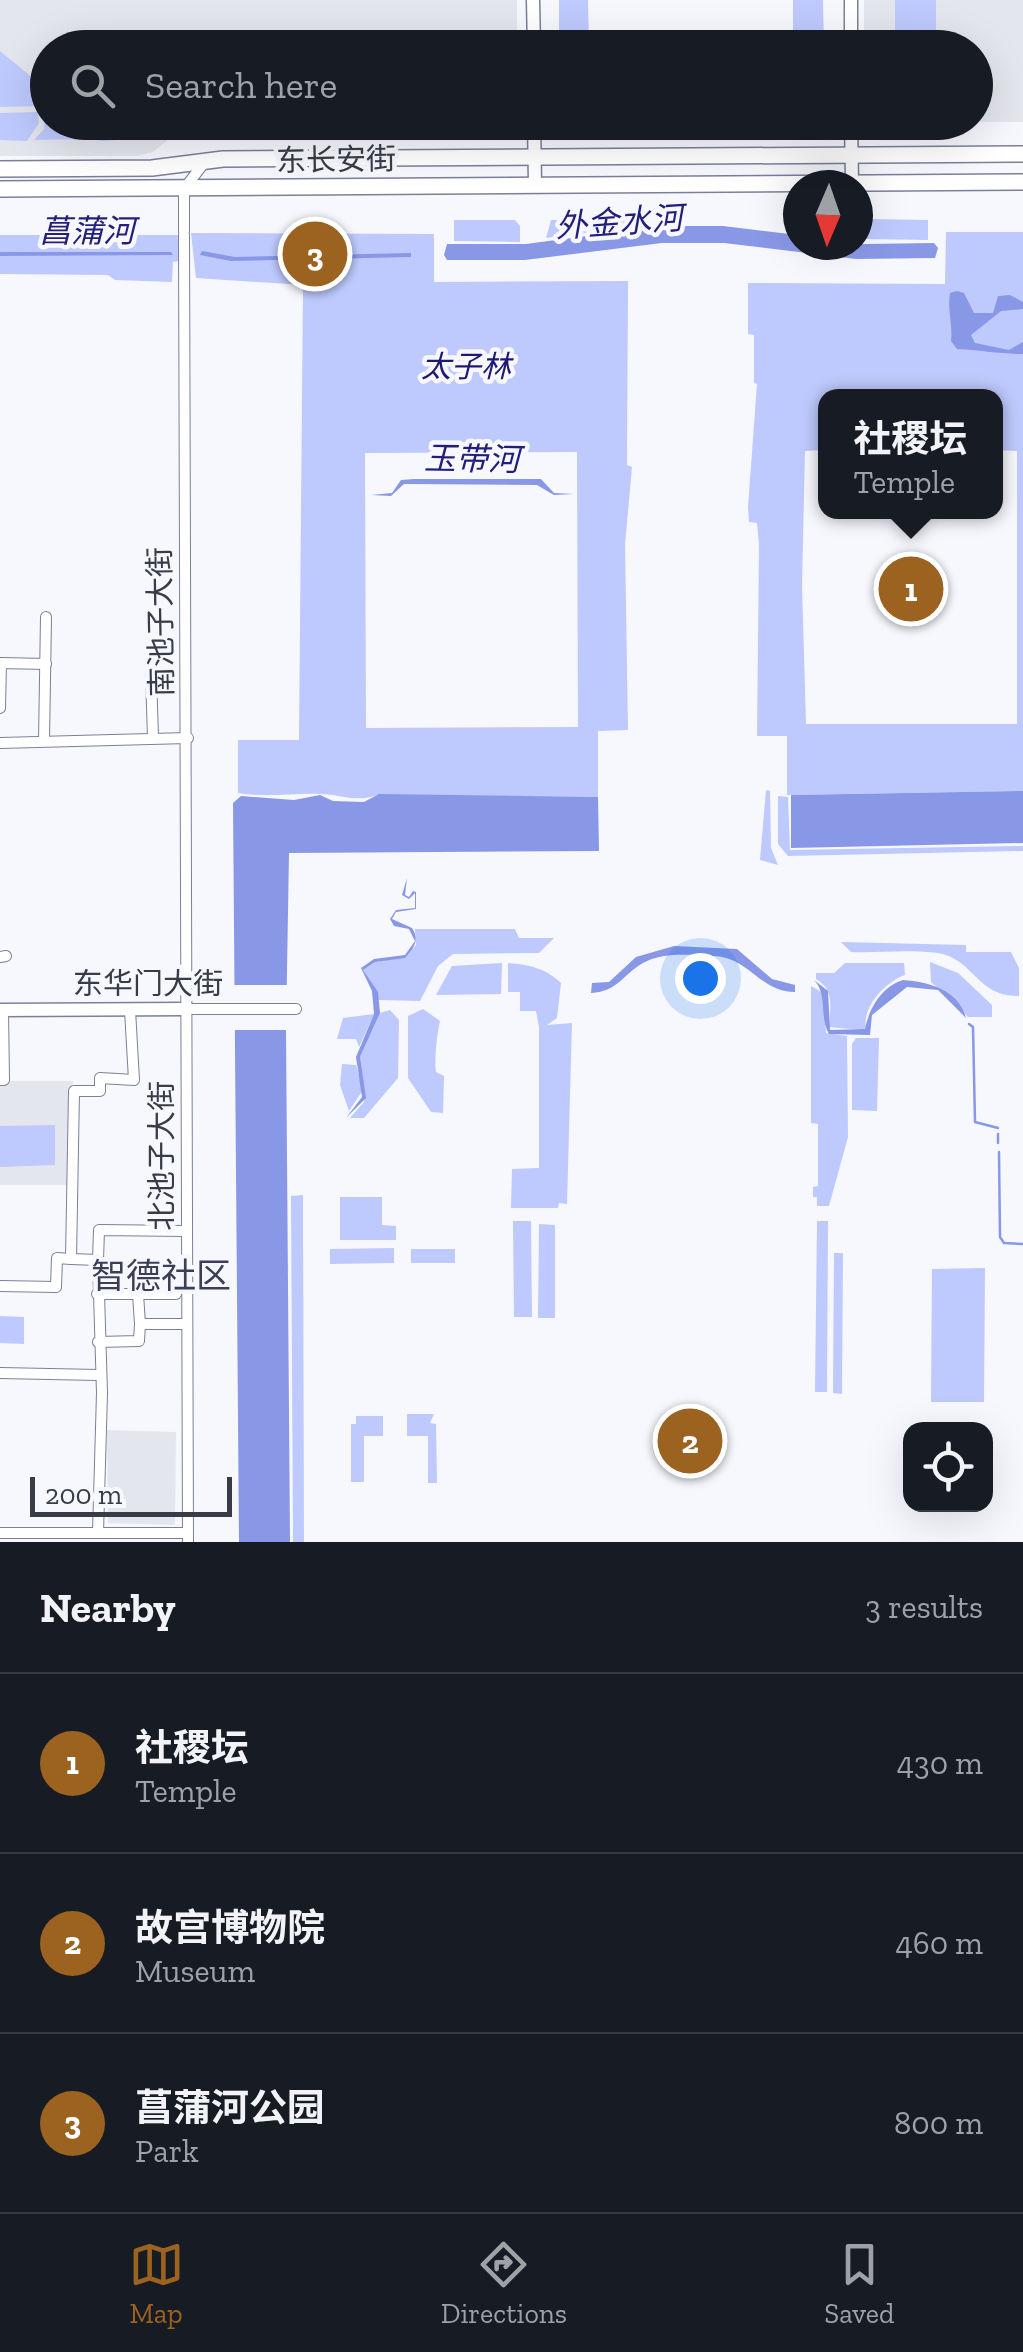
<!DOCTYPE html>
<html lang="en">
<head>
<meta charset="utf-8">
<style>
	:root { --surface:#171b24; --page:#20242c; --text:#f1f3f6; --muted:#9ea1a6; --line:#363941; --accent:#9b6220 }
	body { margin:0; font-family:"Zilla Slab","Noto Sans SC",serif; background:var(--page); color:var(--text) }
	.controls { position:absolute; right:30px; bottom:30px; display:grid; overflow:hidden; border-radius:20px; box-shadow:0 10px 40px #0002 }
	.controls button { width:90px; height:90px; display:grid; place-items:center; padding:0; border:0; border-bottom:2px solid var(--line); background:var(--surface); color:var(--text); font:50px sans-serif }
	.compass { position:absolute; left:783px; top:170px; width:90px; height:90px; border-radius:50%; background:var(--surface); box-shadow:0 10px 40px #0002; rotate:182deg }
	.scale { position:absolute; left:30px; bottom:25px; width:202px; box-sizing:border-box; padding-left:10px; border:5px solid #393c48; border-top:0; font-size:28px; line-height:35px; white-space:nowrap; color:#393c48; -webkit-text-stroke:8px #f7f8fe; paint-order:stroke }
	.you { position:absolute; left:700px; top:978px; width:35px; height:35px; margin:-25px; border:8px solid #fff; border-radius:50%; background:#1a73e8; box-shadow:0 0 0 15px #1a73e833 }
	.badge { display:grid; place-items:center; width:65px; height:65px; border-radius:50%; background:var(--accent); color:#fff; font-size:32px; font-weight:700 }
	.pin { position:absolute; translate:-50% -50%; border:5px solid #fff; box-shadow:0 2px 10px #0006 }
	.popup { position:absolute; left:818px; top:389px; width:185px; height:130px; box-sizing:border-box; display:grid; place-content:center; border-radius:20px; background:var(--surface); filter:drop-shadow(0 2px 8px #0005); font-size:32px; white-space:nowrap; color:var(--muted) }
	.popup b { font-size:38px; color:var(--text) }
	.popup::after { content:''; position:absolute; left:50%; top:100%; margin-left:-20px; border:20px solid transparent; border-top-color:var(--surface) }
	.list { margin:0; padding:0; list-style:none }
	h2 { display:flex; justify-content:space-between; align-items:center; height:130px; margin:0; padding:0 40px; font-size:42px }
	h2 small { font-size:32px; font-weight:400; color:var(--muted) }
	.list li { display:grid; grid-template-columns:65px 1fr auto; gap:30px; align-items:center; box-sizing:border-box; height:180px; padding:0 40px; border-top:2px solid var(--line) }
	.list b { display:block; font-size:38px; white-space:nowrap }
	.list p { margin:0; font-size:32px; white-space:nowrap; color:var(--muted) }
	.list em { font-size:32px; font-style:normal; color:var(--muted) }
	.icon { flex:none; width:55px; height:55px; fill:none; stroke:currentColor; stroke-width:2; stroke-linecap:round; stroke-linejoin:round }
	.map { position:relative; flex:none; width:1023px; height:1542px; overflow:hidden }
	.search { position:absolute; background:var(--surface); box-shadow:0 10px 40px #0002; left:30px; right:30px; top:30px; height:110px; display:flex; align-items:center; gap:25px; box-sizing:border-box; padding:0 35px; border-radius:55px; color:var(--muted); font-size:38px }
	.sheet { height:670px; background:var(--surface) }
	nav { display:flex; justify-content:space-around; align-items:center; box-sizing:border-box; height:140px; border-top:2px solid var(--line); background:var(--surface); font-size:28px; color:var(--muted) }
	nav a { display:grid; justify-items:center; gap:5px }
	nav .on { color:var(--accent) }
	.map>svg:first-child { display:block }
</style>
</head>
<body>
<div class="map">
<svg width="1023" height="1542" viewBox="0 0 1023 1542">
	<rect width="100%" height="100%" fill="#f7f8fe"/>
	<g fill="#e4e6ed">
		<polygon points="0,0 517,0 517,47 48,48 48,122 501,123 195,125 179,131 153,152 137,156 0,156"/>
		<polygon points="864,0 1023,0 1023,122 976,122 976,48 864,47"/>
		<polygon points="0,1081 73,1081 68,1185 0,1185"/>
		<polygon points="107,1430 176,1432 175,1525 108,1523"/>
	</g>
	<g fill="#bec9fd" fill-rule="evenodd">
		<polygon points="559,0 588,0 589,47 559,47"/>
		<polygon points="793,0 823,0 824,47 793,47"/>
		<rect x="895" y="0" width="41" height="47"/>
		<polygon points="0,51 39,83 41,106 0,107"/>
		<polygon points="47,80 48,122 76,123 87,139 34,140 44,129"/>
		<polygon points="38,112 39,123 27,141 0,140 0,113"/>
		<polygon points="83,123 176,123 159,137 103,141 95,140"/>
		<polygon points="868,219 928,220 928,240 863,239"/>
		<polygon points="454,220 515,220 520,226 520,242 454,241"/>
		<polygon points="551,220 632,220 631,227 546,238"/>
		<path d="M946,232H1023V791L787,795V736H757L759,545L757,523L749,522L748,507L757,384L754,383V335L748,334V283L945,284ZM826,396H996V450L1017,451V724H806L802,586L805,451L826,450Z"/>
		<path d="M191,233L434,234V282L628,281L627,465L632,467L625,545L628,730L598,731V797L377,795C357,803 339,794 320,794C291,793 267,798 238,793V740H299L303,285L196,278ZM577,452L578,727L366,728L365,453Z"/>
		<polygon points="0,235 179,235 179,261 173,262 172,282 115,280 108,275 0,274"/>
		<polygon points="766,790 770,791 771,848 778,865 760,860"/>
		<polygon points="778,796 788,797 790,850 1023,846 1023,851 788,856 778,844"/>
		<polygon points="415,929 515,929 519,938 554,938 539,953 453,954 438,966 420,1001 379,1000 363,970 375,962 405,957 416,945"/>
		<path d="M841,942L966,945V952H1011L1019,968V996C977,997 974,959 938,953C910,949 879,953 851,952Z"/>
		<polygon points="930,962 958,973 992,1005 992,1017 968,1017 931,982"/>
		<polygon points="502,963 501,994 436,995 452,966"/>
		<path d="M508,963C530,965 545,968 561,983L557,1018L547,1025L572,1023L567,1204L559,1203L558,1208H511L512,1169L539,1168V1027L536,1011H520V992H508Z"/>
		<path d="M845,963H904L905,975C885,982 862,1007 866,1028L862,1030L829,1027C830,1007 835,990 816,979V973H834Z"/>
		<polygon points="811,986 823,993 826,1033 847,1036 848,1137 829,1206 817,1206 817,1197 813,1197 813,1187 818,1186 818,1124 811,1123"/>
		<path d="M423,1009L440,1021C437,1034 434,1060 436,1072L444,1076L443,1113L431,1112L408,1078V1016Z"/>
		<polygon points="390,1010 399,1020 398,1078 364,1118 350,1118 364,1102 360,1057 380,1013"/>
		<polygon points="374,1014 359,1047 356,1039 337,1039 343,1018"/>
		<polygon points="856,1038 879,1038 877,1111 852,1110 852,1044"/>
		<polygon points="342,1064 356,1065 363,1090 349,1111 340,1085"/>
		<polygon points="55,1125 55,1165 0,1167 0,1126"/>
		<polygon points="303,1195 304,1542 293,1542 291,1196"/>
		<polygon points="340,1197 382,1197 382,1225 396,1226 396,1240 340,1240"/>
		<polygon points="513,1221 531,1221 532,1317 514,1317"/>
		<polygon points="817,1221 828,1221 827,1392 815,1392"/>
		<polygon points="539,1224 555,1225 555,1318 538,1318"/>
		<polygon points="394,1248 394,1263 330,1264 330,1249"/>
		<rect x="411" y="1249" width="44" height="14"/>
		<polygon points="834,1253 843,1253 842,1394 833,1393"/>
		<polygon points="985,1268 984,1402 931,1402 932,1269"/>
		<polygon points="0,1316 24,1317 24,1344 0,1343"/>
		<polygon points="407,1414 434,1414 430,1423 436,1424 437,1483 428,1483 428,1436 407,1436"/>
		<polygon points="356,1416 383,1416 383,1436 364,1436 364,1482 351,1482 351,1424 356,1424"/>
	</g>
	<g fill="#8997e7">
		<polygon points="662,226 723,226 798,235 798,245 934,243 938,248 935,258 856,259 724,243 662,243 525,260 447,260 444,255 447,244 526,244"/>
		<polygon points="202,251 235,257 411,253 411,257 231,261 200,255"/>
		<polygon points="0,252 171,252 173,255 0,256"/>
		<path d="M957,291L964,293L974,313H993L998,296L1010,295L1023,302V309L1001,311L971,335L975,343L1009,350L1023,342V354C1000,354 980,350 957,349L951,341C953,324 947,310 950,293Z"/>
		<polygon points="414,479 541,479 554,493 574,494 554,495 537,485 404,484 391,496 371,495 392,493 401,480"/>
		<polygon points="1023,791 1023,843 791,848 791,795"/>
		<polygon points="379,794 598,797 599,851 289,853 286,1030 290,1542 239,1542 233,803 241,796 294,800 320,795 333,801 364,802"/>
		<path d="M407,878L405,895L409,897L413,891L416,892V909L396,912L392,919L412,928C420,940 414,948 405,958L375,962L363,970L378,992L380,1013L360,1057L366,1098L346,1118L362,1097L356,1057L374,1014L372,991L361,968L374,959L405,955L415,941L409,929L394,926L390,919L396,910L415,908V893L409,899L402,895Z"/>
		<path d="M674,946L737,949L772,979L795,985V992C760,992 749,957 713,956C691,955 663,952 643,963C622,975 619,991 591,993L592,983L609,982L636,957Z"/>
		<path d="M814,980L828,991L830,1030L865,1029C869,1009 881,987 903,980C929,982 959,990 966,1018L938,990L907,987L872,1015L870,1035L829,1034C819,1017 828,994 814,980Z"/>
	</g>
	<rect fill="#f7f8fe" x="233" y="985" width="54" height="45"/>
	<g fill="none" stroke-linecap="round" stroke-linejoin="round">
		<g stroke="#8997e7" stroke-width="2.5">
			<polyline points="969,1024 973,1027 975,1122 998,1128"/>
			<polyline points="998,1134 998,1143"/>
			<polyline points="999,1152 1000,1237 1004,1243 1023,1244"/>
		</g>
		<g stroke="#7a809a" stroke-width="12">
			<g id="minor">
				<polyline points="184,231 184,189 204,163"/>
				<polyline points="184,235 188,1542"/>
				<polyline points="151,675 153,738"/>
				<polyline points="0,708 1,663 46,664"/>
				<polyline points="44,741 46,617"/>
				<polyline points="0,743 188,738"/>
				<polyline points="0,957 6,956"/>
				<polyline points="187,1009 296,1009"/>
				<polyline points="0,1080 4,1080 3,1010"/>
				<polyline points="98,1260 99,1230 187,1231"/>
				<polyline points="0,1286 56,1287 57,1258 71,1259"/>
				<polyline points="97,1294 138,1294 140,1324"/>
				<polyline points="138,1294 176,1294"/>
				<polyline points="98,1342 139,1341 140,1324 187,1324"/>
				<polyline points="0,1373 99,1375"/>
				<polyline points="0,1533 188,1533"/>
				<polyline points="98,1533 102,1393 98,1260 71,1259 74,1091 100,1091 100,1078 134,1080 130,1010"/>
			</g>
		</g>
		<g stroke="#7a809a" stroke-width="15">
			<g id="major">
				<polyline points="533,0 534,48"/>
				<polyline points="851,0 851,48"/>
				<polyline points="534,122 535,184"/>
				<polyline points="851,122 852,183"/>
				<polyline points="0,1010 187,1009"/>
			</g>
		</g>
		<g stroke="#7a809a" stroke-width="18">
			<g id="highway">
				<polyline points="0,169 152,168 223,159 1023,154"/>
				<polyline points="0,189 1023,182"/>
			</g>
		</g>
		<use href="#minor" stroke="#fff" stroke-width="10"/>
		<use href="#major" stroke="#fff" stroke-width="12"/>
		<use href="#highway" stroke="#fff" stroke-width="15"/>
	</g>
	<g text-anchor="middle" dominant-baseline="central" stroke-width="9" stroke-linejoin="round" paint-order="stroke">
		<g font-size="30" fill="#393c48" stroke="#f7f8fe">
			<text transform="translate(336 160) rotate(-1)">东长安街</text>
			<text transform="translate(161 622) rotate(-91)">南池子大街</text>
			<text x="148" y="984">东华门大街</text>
			<text transform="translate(162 1156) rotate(-90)">北池子大街</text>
		</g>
		<g font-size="30" font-style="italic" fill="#1e1873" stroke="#f7f8fe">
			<text x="466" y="367">太子林</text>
		</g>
		<g font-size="32" font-style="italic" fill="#221f7a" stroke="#f7f8fe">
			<text transform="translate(619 222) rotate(-4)">外金水河</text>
			<text x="87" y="231">菖蒲河</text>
			<text transform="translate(472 459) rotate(1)">玉带河</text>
		</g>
		<g font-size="35" fill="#3a3f56" stroke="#f7f8fe">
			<text x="161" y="1276">智德社区</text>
		</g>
	</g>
</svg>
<div class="controls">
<button><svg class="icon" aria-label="locate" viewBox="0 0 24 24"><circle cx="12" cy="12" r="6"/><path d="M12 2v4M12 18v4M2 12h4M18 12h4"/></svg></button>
</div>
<svg class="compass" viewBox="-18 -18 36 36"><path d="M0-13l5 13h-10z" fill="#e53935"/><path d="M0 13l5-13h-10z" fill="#9ea1a6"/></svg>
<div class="scale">200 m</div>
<div class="you"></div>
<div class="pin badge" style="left:911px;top:589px">1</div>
<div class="popup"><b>社稷坛</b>Temple</div>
<div class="pin badge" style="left:690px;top:1441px">2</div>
<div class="pin badge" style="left:315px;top:254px">3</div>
<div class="search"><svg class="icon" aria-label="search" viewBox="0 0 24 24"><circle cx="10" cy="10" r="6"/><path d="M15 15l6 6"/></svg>Search here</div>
</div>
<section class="sheet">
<h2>Nearby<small>3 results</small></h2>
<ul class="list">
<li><span class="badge">1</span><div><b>社稷坛</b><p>Temple</p></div><em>430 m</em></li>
<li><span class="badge">2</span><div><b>故宫博物院</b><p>Museum</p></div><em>460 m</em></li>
<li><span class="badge">3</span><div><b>菖蒲河公园</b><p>Park</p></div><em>800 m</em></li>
</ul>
</section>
<nav>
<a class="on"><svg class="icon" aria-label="map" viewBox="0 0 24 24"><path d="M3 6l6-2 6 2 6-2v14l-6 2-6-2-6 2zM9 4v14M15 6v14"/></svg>Map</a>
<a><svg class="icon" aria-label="directions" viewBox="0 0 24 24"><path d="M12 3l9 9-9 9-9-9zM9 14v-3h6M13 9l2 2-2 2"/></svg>Directions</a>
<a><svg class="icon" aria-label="saved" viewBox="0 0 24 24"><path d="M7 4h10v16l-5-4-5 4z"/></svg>Saved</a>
</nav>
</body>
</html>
